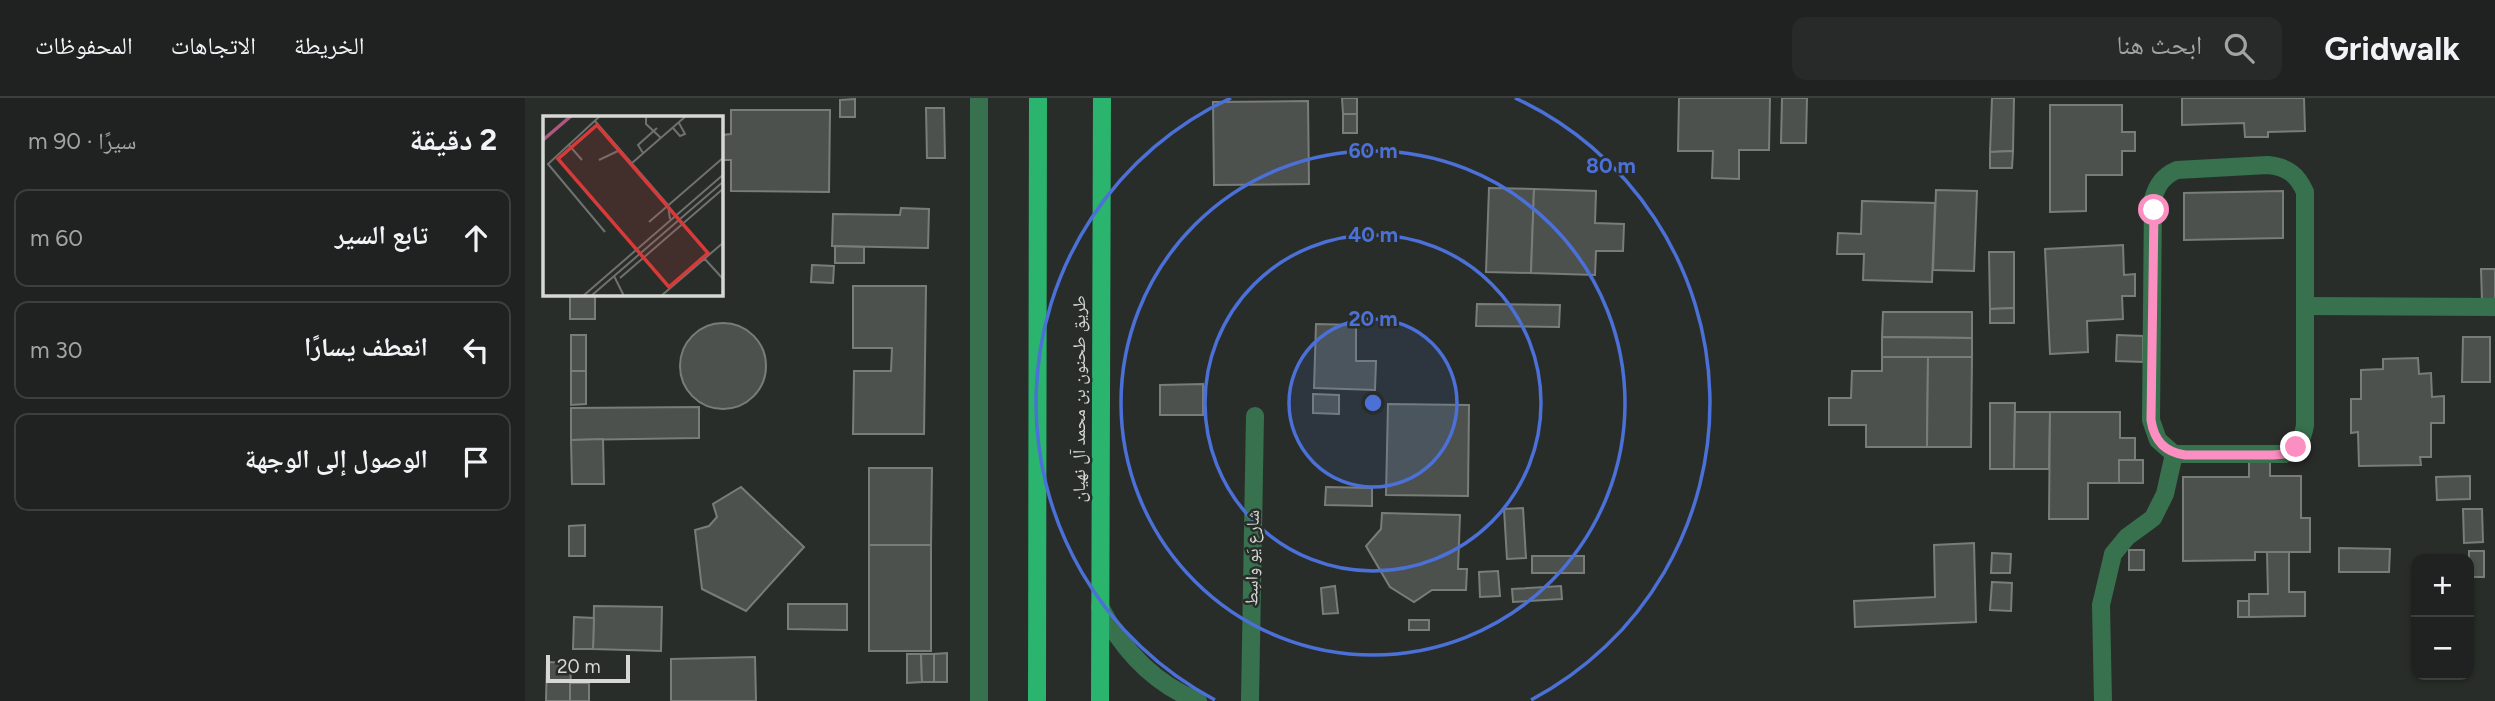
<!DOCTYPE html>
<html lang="ar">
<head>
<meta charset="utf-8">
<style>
	:root { --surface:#1f2220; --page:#272a29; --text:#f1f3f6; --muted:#a1a4a5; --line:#3c3f3e }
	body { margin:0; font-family:Figtree,"Noto Naskh Arabic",sans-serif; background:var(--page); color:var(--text); direction:rtl }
	.controls { position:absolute; right:21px; bottom:21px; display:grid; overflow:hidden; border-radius:14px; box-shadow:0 2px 5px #0004 }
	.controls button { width:63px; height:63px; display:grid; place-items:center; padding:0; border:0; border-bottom:2px solid var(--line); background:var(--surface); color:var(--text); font:35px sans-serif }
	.scale { position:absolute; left:21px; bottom:18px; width:84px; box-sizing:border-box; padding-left:7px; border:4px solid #d5d8d5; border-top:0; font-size:19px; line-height:24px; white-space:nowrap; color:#d5d8d5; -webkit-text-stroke:5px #292d2a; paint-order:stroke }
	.stop { position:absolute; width:21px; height:21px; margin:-16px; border:5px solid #fc8fc2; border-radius:50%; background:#fff }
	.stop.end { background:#fc8fc2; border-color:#fff; box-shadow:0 2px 7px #0008 }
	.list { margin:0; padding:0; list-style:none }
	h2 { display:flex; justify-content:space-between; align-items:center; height:91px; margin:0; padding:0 28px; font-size:30px }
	h2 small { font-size:23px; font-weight:400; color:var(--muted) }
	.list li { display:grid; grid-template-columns:46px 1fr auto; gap:21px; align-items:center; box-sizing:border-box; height:98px; margin:0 14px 14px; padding:0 14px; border:2px solid var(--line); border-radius:14px }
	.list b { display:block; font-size:26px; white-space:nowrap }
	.list em { font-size:23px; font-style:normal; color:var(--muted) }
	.icon { flex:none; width:38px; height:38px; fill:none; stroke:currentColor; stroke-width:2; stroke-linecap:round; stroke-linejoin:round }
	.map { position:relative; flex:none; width:1970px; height:603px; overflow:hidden; direction:ltr }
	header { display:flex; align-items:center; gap:42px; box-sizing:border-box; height:98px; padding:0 35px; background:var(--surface); border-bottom:2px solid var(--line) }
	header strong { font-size:33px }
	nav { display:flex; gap:38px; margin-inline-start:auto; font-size:24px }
	.search { width:490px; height:63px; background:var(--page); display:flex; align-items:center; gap:18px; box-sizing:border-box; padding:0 24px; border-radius:14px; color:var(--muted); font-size:26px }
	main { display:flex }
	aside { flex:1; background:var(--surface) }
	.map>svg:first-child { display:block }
</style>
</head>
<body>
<header>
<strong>Gridwalk</strong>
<div class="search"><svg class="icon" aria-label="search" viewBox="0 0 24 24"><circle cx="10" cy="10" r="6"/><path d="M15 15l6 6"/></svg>ابحث هنا</div>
<nav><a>الخريطة</a><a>الاتجاهات</a><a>المحفوظات</a></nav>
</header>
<main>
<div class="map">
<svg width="1970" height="603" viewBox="0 0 1970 603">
	<rect width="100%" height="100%" fill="#292d2a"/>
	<g fill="#4c514d" stroke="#787d79" stroke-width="2">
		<polygon points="817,0 832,0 832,16 818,16"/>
		<polygon points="1154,0 1245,0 1244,52 1214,52 1214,81 1187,80 1188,53 1153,53"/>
		<polygon points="1257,0 1282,0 1281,45 1256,45"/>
		<polygon points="1467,0 1489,0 1488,53 1465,54"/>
		<polygon points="1657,0 1779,0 1780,33 1743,34 1743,39 1720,39 1719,25 1657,27"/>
		<polygon points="330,1 330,19 315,19 315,2"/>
		<polygon points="783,3 784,86 689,87 688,4"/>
		<polygon points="1525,7 1597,7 1597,34 1610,34 1610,53 1597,53 1597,77 1561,77 1561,113 1525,114"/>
		<polygon points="401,10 419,10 420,60 402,60"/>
		<polygon points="206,12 305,12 304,94 206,93 206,62 196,62 197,37 206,36"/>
		<rect x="818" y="16" width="14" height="19"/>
		<polygon points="1488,53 1487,70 1465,70 1465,54"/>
		<polygon points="964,90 1009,91 1006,175 961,174"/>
		<polygon points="1009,91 1071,93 1070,125 1099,126 1098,153 1071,153 1070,177 1006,175"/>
		<polygon points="1411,92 1452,93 1449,173 1408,172"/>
		<polygon points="1758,93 1758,140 1659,142 1659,95"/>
		<polygon points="1337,103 1410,105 1407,184 1338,182 1339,156 1312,156 1313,135 1336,136"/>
		<polygon points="376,110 404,111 403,150 307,148 308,116 375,117"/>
		<polygon points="1598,147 1599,177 1610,176 1610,198 1597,198 1598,221 1562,223 1563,254 1525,256 1520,151"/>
		<polygon points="310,148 339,149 339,165 310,165"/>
		<polygon points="1464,154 1489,154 1489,210 1465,211"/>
		<polygon points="287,167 309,168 308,185 286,184"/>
		<polygon points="1956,171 1970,171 1970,203 1957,203"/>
		<polygon points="328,188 401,188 399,336 328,336 329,273 366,273 367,250 328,250"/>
		<rect x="45" y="196" width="25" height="25"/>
		<polygon points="952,206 1035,207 1034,229 951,228"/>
		<polygon points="1489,210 1489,225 1465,225 1465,211"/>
		<polygon points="1358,214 1447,214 1447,240 1357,239"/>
		<circle cx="198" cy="268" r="43"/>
		<polygon points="791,226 831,227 831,263 851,263 850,292 789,290"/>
		<rect x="46" y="237" width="15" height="36"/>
		<polygon points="1592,237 1618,238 1618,264 1591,263"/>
		<polygon points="1357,239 1447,240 1447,259 1357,259"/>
		<polygon points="1938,239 1965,239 1965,284 1937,284"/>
		<polygon points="1357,259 1403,259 1402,349 1341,349 1341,327 1304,327 1304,300 1326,300 1327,273 1357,273"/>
		<polygon points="1403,259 1447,259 1446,349 1402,349"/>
		<polygon points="1893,260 1894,276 1906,275 1907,299 1919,298 1919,325 1906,325 1906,359 1895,359 1896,367 1834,368 1833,334 1826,335 1826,301 1836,301 1836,272 1858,271 1858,261"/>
		<polygon points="46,273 61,273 61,306 46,307"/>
		<polygon points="678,286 678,317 635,317 635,287"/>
		<polygon points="788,296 814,297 814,316 788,315"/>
		<polygon points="1465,305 1490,305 1489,371 1465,371"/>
		<polygon points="863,306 944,307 943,398 861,397"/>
		<polygon points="174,309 174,340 46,342 46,310"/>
		<polygon points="1490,314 1525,314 1524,371 1489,371"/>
		<polygon points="1525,314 1595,314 1595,340 1610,340 1610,362 1594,362 1594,385 1563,385 1563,421 1524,421"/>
		<polygon points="78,341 79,386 47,386 46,342"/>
		<polygon points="1724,361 1745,361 1745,378 1776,378 1776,420 1785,420 1785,454 1730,454 1730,462 1658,463 1658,379 1724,379"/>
		<rect x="1594" y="362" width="24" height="23"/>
		<polygon points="344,370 407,370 406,447 344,447"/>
		<polygon points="1945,378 1945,401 1912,402 1911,379"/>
		<polygon points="216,389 279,449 221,513 177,491 170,432 184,428 192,419 188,406"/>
		<polygon points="801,389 847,390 847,408 800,407"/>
		<polygon points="998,410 1001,460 982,461 979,411"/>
		<polygon points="1938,411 1957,411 1958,444 1939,445"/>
		<polygon points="857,415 935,417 933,471 942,471 941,492 907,492 889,504 865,489 841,448 856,431"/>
		<polygon points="60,427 60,458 44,458 44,428"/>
		<polygon points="1449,445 1451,524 1330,529 1329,503 1410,499 1409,447"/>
		<rect x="344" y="447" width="62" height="106"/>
		<polygon points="1814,450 1865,451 1864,474 1814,474"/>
		<rect x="1604" y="452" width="15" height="20"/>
		<rect x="1944" y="453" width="15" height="26"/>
		<polygon points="1742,454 1764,454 1764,494 1780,494 1780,518 1724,519 1724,496 1743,496"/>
		<polygon points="1467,455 1486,456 1485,475 1466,475"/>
		<rect x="1007" y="458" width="52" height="17"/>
		<polygon points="973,473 975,498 955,499 954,474"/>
		<polygon points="1467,484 1487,485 1486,513 1465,512"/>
		<polygon points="810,488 813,515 798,516 796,490"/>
		<polygon points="1036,488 1037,501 988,504 987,491"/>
		<rect x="1713" y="503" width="11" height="16"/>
		<polygon points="263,506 322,506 322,532 263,531"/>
		<polygon points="69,508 137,509 136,553 68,551"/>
		<polygon points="49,519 69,520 68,551 48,551"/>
		<rect x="884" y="522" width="20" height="10"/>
		<polygon points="422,555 422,584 409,584 409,556"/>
		<polygon points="382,556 396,556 397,584 382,585"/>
		<polygon points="396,556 409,556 409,584 397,584"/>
		<polygon points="230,559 231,603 146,603 146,561"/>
		<polygon points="22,564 46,565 45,603 21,603"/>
		<rect x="45" y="585" width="19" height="18"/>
	</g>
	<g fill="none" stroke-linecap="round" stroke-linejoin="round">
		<g stroke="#38714e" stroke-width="18">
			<path d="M1743,67C1762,69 1772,76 1780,94V327C1778,341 1773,348 1760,356H1649L1633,342L1626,322L1628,101C1632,87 1638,78 1652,72Z"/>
			<polyline points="1780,208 1970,209"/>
			<path d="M575,509C597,551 627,585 673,603"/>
			<polyline points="454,603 454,0"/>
			<polyline points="725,603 730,318"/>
			<polyline points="1578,603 1576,507 1588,456 1602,439 1628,420 1640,396 1649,356"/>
		</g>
		<g stroke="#2ab46d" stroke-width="18">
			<polyline points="512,603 513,0"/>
			<polyline points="575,603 577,0"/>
		</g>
	</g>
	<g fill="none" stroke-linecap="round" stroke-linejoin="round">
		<path stroke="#fc8fc2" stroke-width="9" d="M1629,112L1626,322C1629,342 1639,354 1660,357H1748L1760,356L1771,349"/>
	</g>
	<circle cx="848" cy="305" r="84" fill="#4b70d7" fill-opacity=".12"/>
	<g fill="none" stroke="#4b70d7" stroke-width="3.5">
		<circle cx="848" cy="305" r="84"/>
		<circle cx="848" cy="305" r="168"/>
		<circle cx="848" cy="305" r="252"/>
		<path d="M690 602A336 336 0 0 1 706 0M990 0A336 336 0 0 1 1006 602"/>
	</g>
	<g text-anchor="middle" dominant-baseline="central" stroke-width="5" stroke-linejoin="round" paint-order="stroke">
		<g font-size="18" fill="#d5d8d5" stroke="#292d2a">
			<text transform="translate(554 301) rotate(-90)">طريق طحنون بن محمد آل نهيان</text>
			<text transform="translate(727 460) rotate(-89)">شارع يَو واسِط</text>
		</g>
	</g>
	<g transform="translate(18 18)">
		<rect width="180" height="180" fill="#292d2a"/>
		<path fill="none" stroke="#ad5781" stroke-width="3.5" d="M0,24L28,0"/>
		<path fill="none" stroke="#6e716e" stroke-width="2" d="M57,0L5,48L62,116M103,0V8L118,22M52,5L125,89L127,103M130,12L137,20L142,18L136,7M25,28L39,44M100,37L95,29L114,12M56,44L77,34M89,47L143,0M106,106L181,41M161,142L181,164M71,160L81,180M77,162L181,72M40,180L181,58M48,180L181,65M118,180L181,126"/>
		<path fill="#d63a39" fill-opacity="0.15" stroke="#d63a39" stroke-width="3.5" d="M54,9L165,137L126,171L15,43Z"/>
		<rect width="180" height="180" fill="none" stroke="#d5d8d5" stroke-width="3.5"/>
	</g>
	<circle cx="848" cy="305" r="10" fill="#4b70d7" stroke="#292d2a" stroke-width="3.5"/>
	<g font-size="21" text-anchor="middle" font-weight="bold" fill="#4b70d7" stroke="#292d2a" stroke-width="5" stroke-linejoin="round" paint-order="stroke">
		<text x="848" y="60">60 m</text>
		<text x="1086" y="75">80 m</text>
		<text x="848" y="144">40 m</text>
		<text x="848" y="228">20 m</text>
	</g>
</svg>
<div class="controls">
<button>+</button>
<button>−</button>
</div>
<div class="scale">20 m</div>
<div class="stop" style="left:1629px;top:112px"></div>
<div class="stop end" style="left:1771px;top:349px"></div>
</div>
<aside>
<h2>2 دقيقة<small>سيرًا · 90 m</small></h2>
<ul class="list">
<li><svg class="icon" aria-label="ahead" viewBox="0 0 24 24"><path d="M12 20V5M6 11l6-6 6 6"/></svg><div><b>تابع السير</b></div><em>60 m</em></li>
<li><svg class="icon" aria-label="left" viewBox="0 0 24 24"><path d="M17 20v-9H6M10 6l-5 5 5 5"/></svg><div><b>انعطف يسارًا</b></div><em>30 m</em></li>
<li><svg class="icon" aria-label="arrive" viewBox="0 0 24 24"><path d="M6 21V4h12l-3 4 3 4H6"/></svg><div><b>الوصول إلى الوجهة</b></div></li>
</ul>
</aside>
</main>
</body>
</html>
